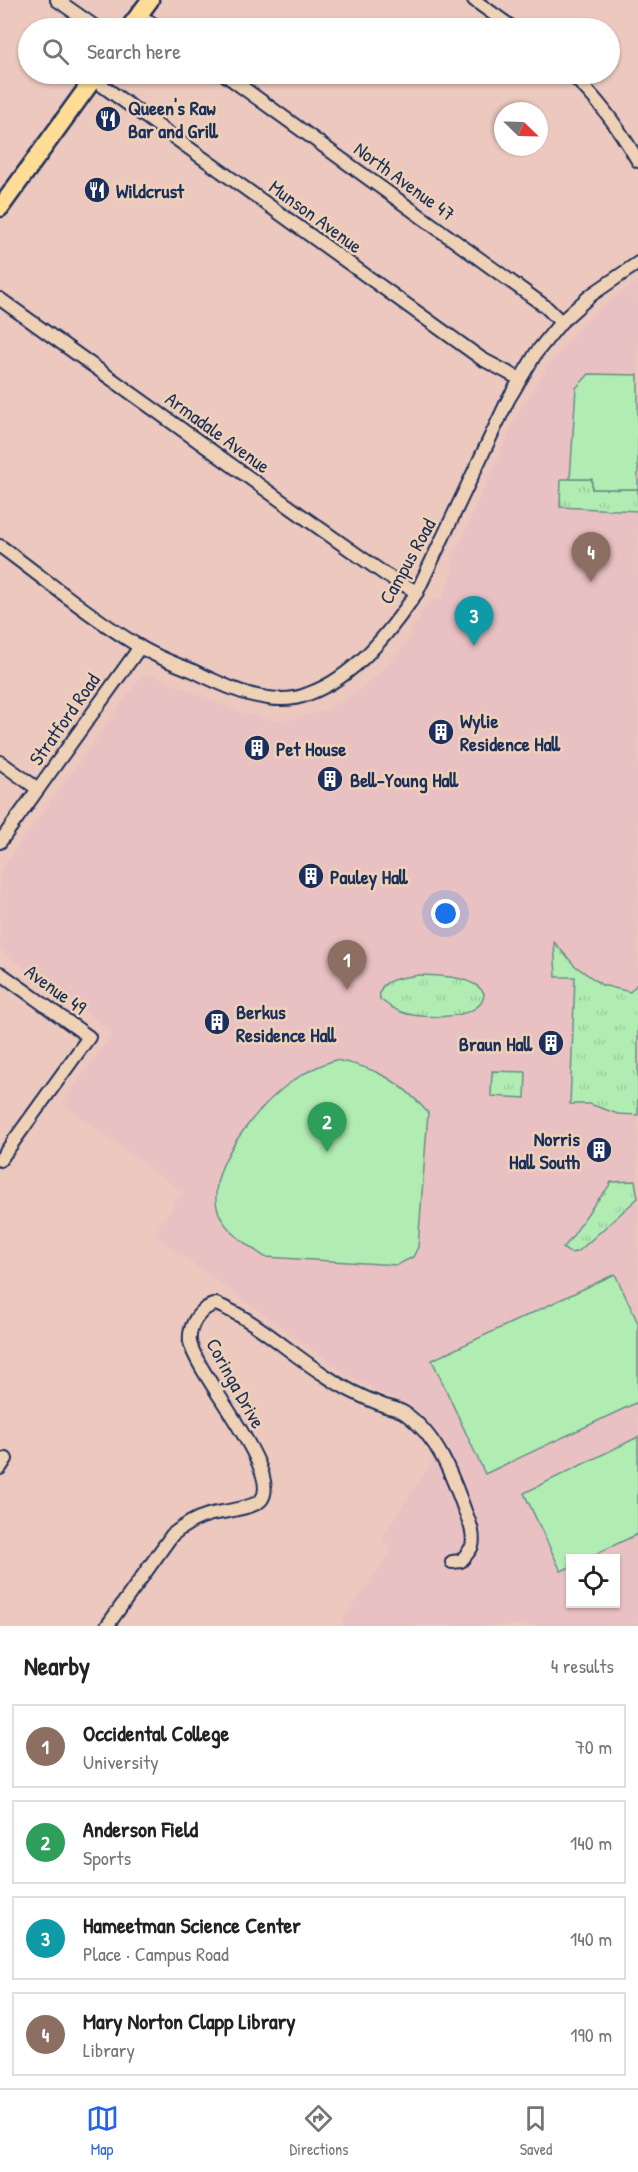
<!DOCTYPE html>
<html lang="en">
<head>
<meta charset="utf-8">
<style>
	:root { --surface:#fff; --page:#f2f2f2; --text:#222; --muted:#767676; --line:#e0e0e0; --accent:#2563eb }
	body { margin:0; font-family:"Patrick Hand",sans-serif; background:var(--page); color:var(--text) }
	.controls { position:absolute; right:18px; bottom:18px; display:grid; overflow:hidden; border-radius:0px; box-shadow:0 2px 4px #0004 }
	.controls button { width:54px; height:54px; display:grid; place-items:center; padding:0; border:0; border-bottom:2px solid var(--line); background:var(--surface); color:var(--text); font:30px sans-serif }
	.compass { position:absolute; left:494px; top:102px; width:54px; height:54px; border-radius:50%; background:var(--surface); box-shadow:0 2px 4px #0004; rotate:113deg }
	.you { position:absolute; left:446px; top:914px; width:21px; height:21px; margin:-15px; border:4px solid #fff; border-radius:50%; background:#1a73e8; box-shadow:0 0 0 9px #1a73e833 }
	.badge { display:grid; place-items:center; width:39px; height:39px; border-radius:50%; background:var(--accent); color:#fff; font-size:20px; font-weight:700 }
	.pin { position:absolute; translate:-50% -50px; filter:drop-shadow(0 2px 3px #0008) }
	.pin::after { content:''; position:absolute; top:32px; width:21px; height:18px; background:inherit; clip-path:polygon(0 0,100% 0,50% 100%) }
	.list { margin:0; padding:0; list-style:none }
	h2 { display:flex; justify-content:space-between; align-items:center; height:78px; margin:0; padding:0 24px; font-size:26px }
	h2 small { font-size:20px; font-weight:400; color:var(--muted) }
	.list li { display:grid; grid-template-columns:39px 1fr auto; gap:18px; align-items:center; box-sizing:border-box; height:84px; margin:0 12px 12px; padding:0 12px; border:2px solid var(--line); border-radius:0px }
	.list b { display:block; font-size:22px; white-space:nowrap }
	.list p { margin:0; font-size:20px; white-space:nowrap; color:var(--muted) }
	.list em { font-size:20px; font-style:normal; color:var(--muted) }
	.icon { flex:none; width:33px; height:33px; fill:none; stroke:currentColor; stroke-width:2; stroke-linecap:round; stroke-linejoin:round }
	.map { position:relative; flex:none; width:638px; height:1626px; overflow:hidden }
	.search { position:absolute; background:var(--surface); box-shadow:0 2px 4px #0004; left:18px; right:18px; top:18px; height:66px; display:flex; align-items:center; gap:15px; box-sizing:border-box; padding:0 21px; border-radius:33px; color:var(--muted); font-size:22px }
	.sheet { height:462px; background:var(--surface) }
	nav { display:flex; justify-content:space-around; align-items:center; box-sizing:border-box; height:84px; border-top:2px solid var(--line); background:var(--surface); font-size:16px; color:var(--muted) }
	nav a { display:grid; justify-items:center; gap:3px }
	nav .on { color:var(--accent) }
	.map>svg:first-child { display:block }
</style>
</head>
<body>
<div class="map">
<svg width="638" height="1626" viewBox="0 0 638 1626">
	<defs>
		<pattern id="grass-tufts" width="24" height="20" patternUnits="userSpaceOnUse" patternTransform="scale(1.5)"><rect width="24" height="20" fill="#b1edb2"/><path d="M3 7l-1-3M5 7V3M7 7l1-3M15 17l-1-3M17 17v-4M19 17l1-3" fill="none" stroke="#98cc9c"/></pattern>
	</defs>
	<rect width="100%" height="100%" fill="#ecc8be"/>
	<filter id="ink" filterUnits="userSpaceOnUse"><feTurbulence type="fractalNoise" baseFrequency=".0167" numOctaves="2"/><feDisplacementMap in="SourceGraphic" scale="12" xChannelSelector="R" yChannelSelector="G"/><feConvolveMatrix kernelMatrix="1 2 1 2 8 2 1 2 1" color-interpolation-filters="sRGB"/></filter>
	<g filter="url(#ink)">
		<path fill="#eac1c3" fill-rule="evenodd" d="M638,282V1626H338L392,1549L381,1538L444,1443L433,1428L409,1409L397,1401L349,1376L153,1235L182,1192L62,1104L112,1034L111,1031L0,950V871L141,677L149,674L245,714L275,720L294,719L326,710L343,701L362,688L385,667L406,644L415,624L421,618L420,612L433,600L441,598L454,570L452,559L518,413L548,366L574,334L603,306ZM570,1558H616V1604H570Z"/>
		<g fill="url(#grass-tufts)" stroke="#668e88" stroke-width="1.5">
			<polygon points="561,479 592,479 592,489 638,489 638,511 560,507"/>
			<polygon points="554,942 574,965 602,985 630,992 638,983 638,1115 618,1114 590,1104 570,1104 575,977 556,977"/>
			<path d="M419,975C438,976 472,975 484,993C484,1021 423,1019 404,1013C395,1010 387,1005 380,999C376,978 404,978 419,975Z"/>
			<polygon points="492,1071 526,1072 525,1098 491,1096"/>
			<path d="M635,1181L638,1198L580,1250C573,1254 569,1254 563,1248C575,1236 581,1222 591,1209C597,1199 606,1193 611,1182Z"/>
		</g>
		<g fill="#b1edb2" stroke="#668e88" stroke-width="1.5">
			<polygon points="589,374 638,375 638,489 592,489 592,479 570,479 576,388"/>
			<path d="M335,1060C376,1067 402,1082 428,1113L418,1247L413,1257L397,1265L265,1257C245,1244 217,1226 216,1200C213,1158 262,1102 294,1080C307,1071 320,1065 335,1060Z"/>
			<polygon points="615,1274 638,1323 638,1402 485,1474 432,1360"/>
			<polygon points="638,1437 638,1534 587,1558 570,1558 570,1567 561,1571 524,1493"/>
		</g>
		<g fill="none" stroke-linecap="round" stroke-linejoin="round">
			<g stroke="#1b2f5e" stroke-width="16">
				<g id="minor">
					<polyline points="57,0 97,28"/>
					<polyline points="474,0 513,28"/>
					<polyline points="139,15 159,28"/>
					<polyline points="224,74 546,307 561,322"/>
					<path d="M570,74C597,97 620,130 638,161"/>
					<polyline points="93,79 482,359 520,379"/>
					<polyline points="0,299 308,520 386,575 417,592"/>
					<path d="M0,546C45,579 89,616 137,645C154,656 173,663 191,670C215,681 242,695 268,698C281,700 296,699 308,694C355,677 390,632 417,592L508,400L536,353L561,322L591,295L638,263"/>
					<polyline points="0,762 38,789"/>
					<polyline points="0,842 140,647"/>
					<polyline points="0,973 89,1037 0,1160"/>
					<polyline points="0,1468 6,1459"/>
					<path d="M107,1626L172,1535C183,1526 194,1519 208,1515C220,1512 254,1508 261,1500C284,1473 196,1374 190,1342C189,1333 192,1324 197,1317C203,1310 207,1306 216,1304C256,1320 287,1351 323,1374C341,1387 364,1398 385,1406C392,1408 399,1409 406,1414C438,1437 452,1475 465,1511C469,1521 475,1534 472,1546C470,1551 465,1556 461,1561L452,1562"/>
				</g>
			</g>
			<g stroke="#1b2f5e" stroke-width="21">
				<g id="major">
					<polyline points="129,28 150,0"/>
					<polyline points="0,208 97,74"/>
				</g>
			</g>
			<use href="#minor" stroke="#efd2b6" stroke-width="12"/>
			<use href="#major" stroke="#ffdd96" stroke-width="16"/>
		</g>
	</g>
	<defs>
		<g id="restaurant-disc" transform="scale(1.35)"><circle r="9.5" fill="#1b2f5e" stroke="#efd2b6"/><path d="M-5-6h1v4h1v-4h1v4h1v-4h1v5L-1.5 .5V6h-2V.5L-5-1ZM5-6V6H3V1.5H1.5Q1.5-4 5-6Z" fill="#fff"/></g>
		<g id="building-disc" transform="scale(1.35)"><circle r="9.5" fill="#1b2f5e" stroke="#efd2b6"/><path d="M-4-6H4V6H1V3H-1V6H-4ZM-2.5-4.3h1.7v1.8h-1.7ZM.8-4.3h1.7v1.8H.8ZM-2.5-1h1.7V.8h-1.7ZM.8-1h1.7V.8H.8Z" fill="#fff"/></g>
	</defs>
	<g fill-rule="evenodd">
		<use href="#restaurant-disc" x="108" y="119"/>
		<use href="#restaurant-disc" x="97" y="190"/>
		<use href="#building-disc" x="441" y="732"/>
		<use href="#building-disc" x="257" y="748"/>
		<use href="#building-disc" x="330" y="779"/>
		<use href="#building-disc" x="311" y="876"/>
		<use href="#building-disc" x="217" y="1022"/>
		<use href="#building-disc" x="551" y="1043"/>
		<use href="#building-disc" x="599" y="1150"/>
	</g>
	<g text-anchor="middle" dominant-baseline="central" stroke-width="5" stroke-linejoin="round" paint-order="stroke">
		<g font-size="20" font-weight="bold" fill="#1b2f5e" stroke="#efd2b6" text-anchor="start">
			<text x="128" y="107">Queen's Raw<tspan x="128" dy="23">Bar and Grill</tspan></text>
			<text x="116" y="190">Wildcrust</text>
			<text x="460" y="720">Wylie<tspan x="460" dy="23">Residence Hall</tspan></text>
			<text x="276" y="748">Pet House</text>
			<text x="350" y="779">Bell-Young Hall</text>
			<text x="330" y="876">Pauley Hall</text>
			<text x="236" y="1011">Berkus<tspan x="236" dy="23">Residence Hall</tspan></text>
			<text x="532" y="1043" text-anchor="end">Braun Hall</text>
			<text x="580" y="1138" text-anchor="end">Norris<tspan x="580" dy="23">Hall South</tspan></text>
		</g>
		<g font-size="20" fill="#1b2f5e" stroke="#efd2b6">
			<text transform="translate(405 181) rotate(36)">North Avenue 47</text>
			<text transform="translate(316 216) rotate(36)">Munson Avenue</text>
			<text transform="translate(218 432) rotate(36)">Armadale Avenue</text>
			<text transform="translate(407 561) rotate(-61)">Campus Road</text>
			<text transform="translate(64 719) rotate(-55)">Stratford Road</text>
			<text transform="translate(56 989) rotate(36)">Avenue 49</text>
			<text transform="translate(236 1383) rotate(61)">Coringa Drive</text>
		</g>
	</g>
</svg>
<div class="controls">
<button><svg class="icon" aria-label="locate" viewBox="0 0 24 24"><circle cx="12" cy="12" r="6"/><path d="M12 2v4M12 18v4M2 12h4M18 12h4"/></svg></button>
</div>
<svg class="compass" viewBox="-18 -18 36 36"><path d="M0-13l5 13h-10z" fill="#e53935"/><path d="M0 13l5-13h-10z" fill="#767676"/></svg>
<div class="you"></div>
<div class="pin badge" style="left:347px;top:990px;background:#8d6e63">1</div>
<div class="pin badge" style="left:327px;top:1152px;background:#2e9e5b">2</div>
<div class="pin badge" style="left:474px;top:646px;background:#0f9aa8">3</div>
<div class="pin badge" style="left:591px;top:582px;background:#8d6e63">4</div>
<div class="search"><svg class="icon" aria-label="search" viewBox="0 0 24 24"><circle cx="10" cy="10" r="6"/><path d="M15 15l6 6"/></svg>Search here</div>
</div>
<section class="sheet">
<h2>Nearby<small>4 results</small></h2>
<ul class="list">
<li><span class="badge" style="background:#8d6e63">1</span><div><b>Occidental College</b><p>University</p></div><em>70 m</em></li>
<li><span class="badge" style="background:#2e9e5b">2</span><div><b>Anderson Field</b><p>Sports</p></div><em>140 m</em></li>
<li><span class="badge" style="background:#0f9aa8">3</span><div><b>Hameetman Science Center</b><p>Place · Campus Road</p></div><em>140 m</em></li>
<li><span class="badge" style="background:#8d6e63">4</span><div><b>Mary Norton Clapp Library</b><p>Library</p></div><em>190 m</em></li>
</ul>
</section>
<nav>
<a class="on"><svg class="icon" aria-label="map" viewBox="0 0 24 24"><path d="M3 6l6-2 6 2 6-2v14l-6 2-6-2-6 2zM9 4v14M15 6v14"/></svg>Map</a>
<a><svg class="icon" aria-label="directions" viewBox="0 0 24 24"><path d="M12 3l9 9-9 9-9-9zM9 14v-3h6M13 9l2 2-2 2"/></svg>Directions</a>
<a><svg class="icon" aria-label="saved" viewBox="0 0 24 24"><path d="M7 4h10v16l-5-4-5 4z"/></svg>Saved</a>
</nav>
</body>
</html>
